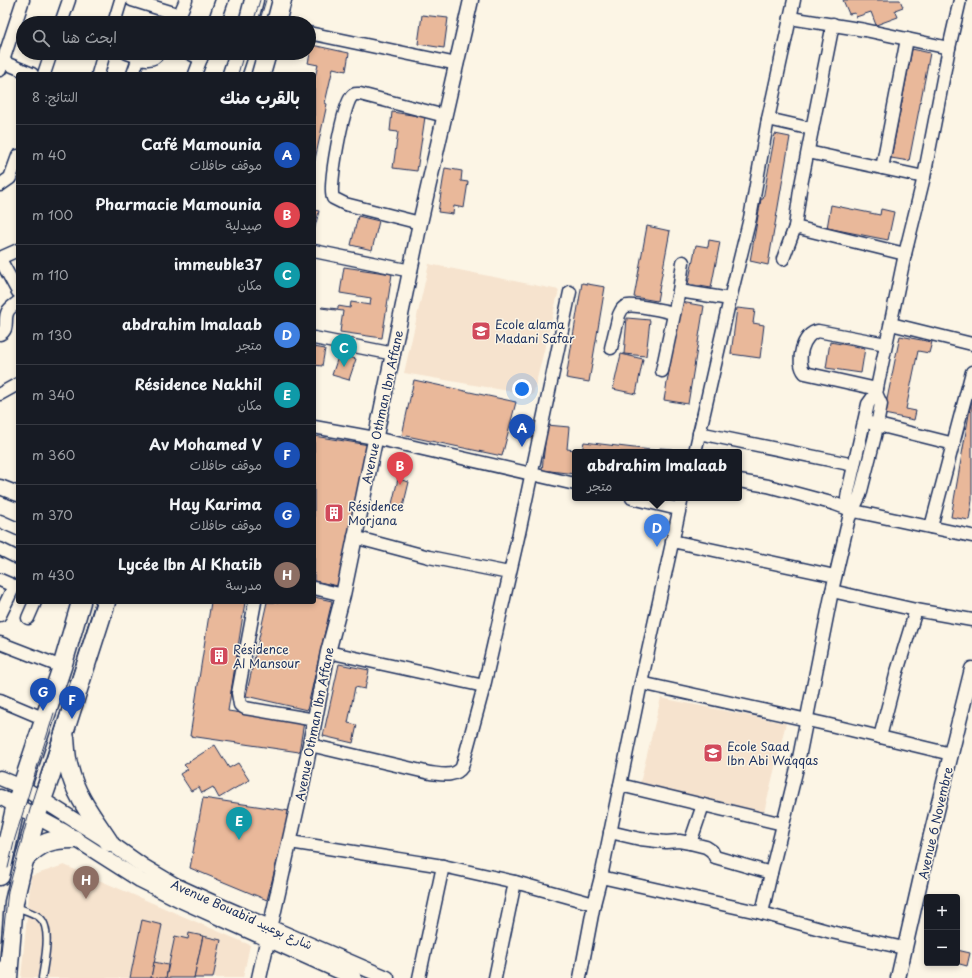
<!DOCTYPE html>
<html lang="ar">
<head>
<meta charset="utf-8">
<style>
	:root { --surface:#171b24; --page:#20242c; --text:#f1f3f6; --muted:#9ea1a6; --line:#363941; --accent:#b45309 }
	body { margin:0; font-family:"Playpen Sans","Playpen Sans Arabic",sans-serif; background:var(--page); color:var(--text); direction:rtl }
	.controls { position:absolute; right:12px; bottom:12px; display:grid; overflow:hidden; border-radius:4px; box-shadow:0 2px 6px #0003 }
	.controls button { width:36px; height:36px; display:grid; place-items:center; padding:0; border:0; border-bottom:1px solid var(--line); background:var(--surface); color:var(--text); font:20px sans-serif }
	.you { position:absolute; left:522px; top:389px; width:14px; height:14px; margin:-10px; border:3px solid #fff; border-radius:50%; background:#1a73e8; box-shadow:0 0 0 6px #1a73e833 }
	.badge { display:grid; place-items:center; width:26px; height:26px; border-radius:50%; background:var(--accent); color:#fff; font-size:13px; font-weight:700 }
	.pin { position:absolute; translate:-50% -33px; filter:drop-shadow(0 1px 2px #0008) }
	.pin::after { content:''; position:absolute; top:21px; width:14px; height:12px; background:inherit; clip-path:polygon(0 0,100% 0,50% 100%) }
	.popup { position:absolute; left:572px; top:449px; width:170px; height:52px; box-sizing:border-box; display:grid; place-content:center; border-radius:4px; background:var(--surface); filter:drop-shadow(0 1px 3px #0005); font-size:13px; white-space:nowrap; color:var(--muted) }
	.popup b { font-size:15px; color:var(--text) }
	.popup::after { content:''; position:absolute; left:50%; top:100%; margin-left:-8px; border:8px solid transparent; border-top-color:var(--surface) }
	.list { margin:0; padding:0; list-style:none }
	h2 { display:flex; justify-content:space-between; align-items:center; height:52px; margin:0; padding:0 16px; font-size:17px }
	h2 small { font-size:13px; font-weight:400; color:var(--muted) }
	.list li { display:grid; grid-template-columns:26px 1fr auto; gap:12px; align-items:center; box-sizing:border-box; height:60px; padding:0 16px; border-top:1px solid var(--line) }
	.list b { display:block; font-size:15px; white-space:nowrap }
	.list p { margin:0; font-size:13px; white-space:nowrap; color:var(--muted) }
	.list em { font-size:13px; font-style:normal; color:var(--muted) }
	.icon { flex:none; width:22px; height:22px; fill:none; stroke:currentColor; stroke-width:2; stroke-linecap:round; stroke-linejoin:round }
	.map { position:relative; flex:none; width:972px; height:978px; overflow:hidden; direction:ltr }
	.search { position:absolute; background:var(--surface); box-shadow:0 2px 6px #0003; left:16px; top:16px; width:300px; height:44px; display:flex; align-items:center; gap:10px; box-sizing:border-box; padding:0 14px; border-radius:22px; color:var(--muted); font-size:15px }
	.panel { position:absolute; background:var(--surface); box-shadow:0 2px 6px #0003; left:16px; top:72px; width:300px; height:532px; border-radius:4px; direction:rtl }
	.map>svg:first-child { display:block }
</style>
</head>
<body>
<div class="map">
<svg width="972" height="978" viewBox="0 0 972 978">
	<rect width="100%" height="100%" fill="#fcf5e5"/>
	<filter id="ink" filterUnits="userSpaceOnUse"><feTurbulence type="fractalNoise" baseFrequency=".025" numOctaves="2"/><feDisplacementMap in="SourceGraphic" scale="8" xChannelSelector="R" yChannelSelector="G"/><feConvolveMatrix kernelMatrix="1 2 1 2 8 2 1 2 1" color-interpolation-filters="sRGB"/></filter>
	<g filter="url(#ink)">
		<g fill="#f6e3ce">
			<polygon points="429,264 559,290 533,395 404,373"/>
			<polygon points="661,698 786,723 764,812 640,783"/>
			<polygon points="64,865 250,945 243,978 21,978 31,876"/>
		</g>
		<g fill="#e9b89a" stroke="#1b2f5e">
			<polygon points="843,0 900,0 903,7 895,10 898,17 876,25 871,12 856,17 855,13 849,14"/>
			<polygon points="422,15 448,18 444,48 418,44"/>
			<polygon points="312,45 349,53 346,71 333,68 325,103 327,104 314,164 314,81 318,65 308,63"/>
			<polygon points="912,49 930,53 909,161 891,158"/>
			<polygon points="392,112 425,117 417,171 393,168 398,132 390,131"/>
			<polygon points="775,134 790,137 768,265 750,261 761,199 763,199"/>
			<polygon points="445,168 462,171 461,181 468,182 464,208 454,206 453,214 438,212"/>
			<polygon points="831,205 880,215 881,209 894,212 888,240 827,228"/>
			<polygon points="314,210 319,211 314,231"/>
			<polygon points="358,216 379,221 372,250 351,245"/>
			<polygon points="647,226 670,231 657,301 634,297"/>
			<polygon points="709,240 720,242 711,288 688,284 696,245 708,247"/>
			<polygon points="344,267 392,274 382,338 340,332 343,311 321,308 322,307 338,309 338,306 350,308 351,302 370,305 371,298 340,293"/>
			<polygon points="582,283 605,287 589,382 566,378"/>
			<polygon points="681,302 704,306 688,404 664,400"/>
			<polygon points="737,308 755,310 753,323 764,325 760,358 731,354"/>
			<polygon points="627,318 650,320 646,356 624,354"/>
			<polygon points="900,336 932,342 929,353 918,351 906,409 916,411 914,420 884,414"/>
			<polygon points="830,342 865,348 861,373 826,368"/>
			<polygon points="314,347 325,349 322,366 314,365"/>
			<polygon points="339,354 356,359 349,380 332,375"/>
			<polygon points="621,354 643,359 636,394 613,389"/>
			<polygon points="414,380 516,402 502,456 402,435"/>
			<polygon points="972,397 972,500 969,520 951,517"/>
			<polygon points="547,425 569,427 567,449 582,451 584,442 659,451 660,448 673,449 672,452 575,452 575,474 542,470"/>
			<polygon points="314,436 369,445 338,586 314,581"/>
			<polygon points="398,479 409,482 402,511 391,508"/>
			<polygon points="314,597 332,601 307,710 246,696 267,602 314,602"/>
			<polygon points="211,602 245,602 228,711 304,722 299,752 190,736"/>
			<polygon points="339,664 369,670 365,689 355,687 348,723 357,725 353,743 323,736"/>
			<polygon points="215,745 229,768 238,763 249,780 219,798 213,787 202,793 199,787 191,791 180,774 188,769 184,765"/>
			<polygon points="203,798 290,811 267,900 190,868"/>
			<polygon points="142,920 162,925 151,978 130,978"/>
			<polygon points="189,933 203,936 194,978 166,978 175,936 188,939"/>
			<polygon points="203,936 221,940 213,978 194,978"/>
			<polygon points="957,950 970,953 967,966 956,963"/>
			<polygon points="154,962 168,965 166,978 151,978"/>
		</g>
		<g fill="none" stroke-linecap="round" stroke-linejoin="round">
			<g stroke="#1b2f5e" stroke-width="9">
				<path id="service" d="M16,907C23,910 32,912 39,917C53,927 44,963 42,978"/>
			</g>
			<g stroke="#1b2f5e" stroke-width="15">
				<g id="minor">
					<polyline points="132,0 180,15"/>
					<polyline points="790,18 865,30 949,48"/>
					<polyline points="61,23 69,0"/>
					<polyline points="114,23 121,0"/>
					<polyline points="176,23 186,0"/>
					<polyline points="214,23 222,0"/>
					<polyline points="833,24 800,190 795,227 905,254"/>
					<polyline points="309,33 457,64"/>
					<path d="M127,53C137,56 152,65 158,53"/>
					<polyline points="189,53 201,59"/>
					<polyline points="3,62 32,74"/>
					<polyline points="0,70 23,0"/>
					<polyline points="44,74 51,53"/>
					<polyline points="98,74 104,53"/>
					<polyline points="133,74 139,57"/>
					<polyline points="195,74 203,53"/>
					<polyline points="768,119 812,129"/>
					<polyline points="808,152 924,177"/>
					<polyline points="882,168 907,39"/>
					<polyline points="0,185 10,178 18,156"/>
					<path d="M420,223L345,204L333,198C328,187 343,104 352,96C354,93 357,94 360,94L445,116"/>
					<polyline points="314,251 411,271"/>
					<polyline points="0,258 18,250"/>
					<polyline points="0,259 18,292"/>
					<polyline points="783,259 795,227"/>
					<polyline points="679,291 730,299"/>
					<polyline points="891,324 972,344"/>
					<path d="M0,334C10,329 3,319 8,311C10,307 15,305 18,302"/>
					<polyline points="314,338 394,354"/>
					<path d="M611,348L619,315C621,311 622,307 627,306C635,304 665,311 674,313"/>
					<polyline points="662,371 679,291 683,262"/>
					<path d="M877,389L805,373C795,362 803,333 818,331L886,344"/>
					<polyline points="0,394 18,384"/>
					<polyline points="870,423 954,444"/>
					<polyline points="314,427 375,438 575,484"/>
					<polyline points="699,433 854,465"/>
					<polyline points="695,452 730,299 750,218 768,119 794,0"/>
					<polyline points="739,481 768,486 835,504 854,511 972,536"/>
					<polyline points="632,498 678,509"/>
					<polyline points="850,514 847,498 848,492 868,404 876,393 905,254 924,177 949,48 960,0"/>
					<polyline points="0,521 18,529"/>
					<polyline points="931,527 972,372"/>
					<polyline points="354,537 429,557 509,573"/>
					<polyline points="672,541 835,576"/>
					<polyline points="0,549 18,558"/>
					<polyline points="0,580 14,586 0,615"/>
					<polyline points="314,588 343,595"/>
					<polyline points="832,591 916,610 972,620"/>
					<polyline points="255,602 238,693 240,705 245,708 315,720"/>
					<polyline points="28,618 35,602"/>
					<polyline points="0,643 62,667"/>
					<polyline points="328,652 484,686"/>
					<polyline points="641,683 830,725 951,754"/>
					<polyline points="0,700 45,719"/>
					<polyline points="880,737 896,675 916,610"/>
					<path d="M310,745L430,773C440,774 455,778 462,767L484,686L519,533L570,292"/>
					<polyline points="620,785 783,824"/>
					<polyline points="610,832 640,839 666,842 679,841 690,843 706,847 712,851 715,857 771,873"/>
					<polyline points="290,842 443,866 515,882 594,904"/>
					<polyline points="690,843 703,805"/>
					<polyline points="601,877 762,913 831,932 904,948"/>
					<polyline points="762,913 771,873 797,768 832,591 849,518 860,495 875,436 881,404 876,393"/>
					<polyline points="419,978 443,866"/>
					<polyline points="495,978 515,882"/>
					<polyline points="580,978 594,904 601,877 641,683 682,498"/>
				</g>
			</g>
			<g stroke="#1b2f5e" stroke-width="17">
				<g id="tertiary">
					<polyline points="0,487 18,494"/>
					<polyline points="0,778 22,787 109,842 143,866 175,885 221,906 387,978"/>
					<polyline points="0,797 63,831 140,880 180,900 354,978"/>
					<polyline points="259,978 302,785 328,652 343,595 420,223 471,0"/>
					<polyline points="898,978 927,851 972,669"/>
				</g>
			</g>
			<g stroke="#1b2f5e" stroke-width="21">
				<g id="primary">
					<polyline points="248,23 254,0"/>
					<polyline points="276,23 282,0"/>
					<polyline points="232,74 239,53"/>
					<polyline points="261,74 267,53"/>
					<path d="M65,738C66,748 66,759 69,768C75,795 94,819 109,842"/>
					<path d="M25,858C42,842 51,839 74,839"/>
					<polyline points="0,876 16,804 62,667 81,602"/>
					<polyline points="8,978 14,902 21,872 36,817 50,777 106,602"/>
				</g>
			</g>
			<use href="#service" stroke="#fcf5e5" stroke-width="6"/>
			<use href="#minor" stroke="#fcf5e5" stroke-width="12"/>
			<use href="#tertiary" stroke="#fcf5e5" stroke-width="14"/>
			<use href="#primary" stroke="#fcf5e5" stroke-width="18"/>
			<g stroke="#1b2f5e" stroke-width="1">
				<polyline points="253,23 260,0"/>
				<polyline points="259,23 266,0"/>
				<polyline points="238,74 244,53"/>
				<polyline points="8,868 15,838 54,713"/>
				<polyline points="0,961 8,891 34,795 48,753 95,602"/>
			</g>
		</g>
	</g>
	<defs>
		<g id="school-square" transform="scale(1)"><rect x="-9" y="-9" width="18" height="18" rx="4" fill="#d1495b" stroke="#fcf5e5"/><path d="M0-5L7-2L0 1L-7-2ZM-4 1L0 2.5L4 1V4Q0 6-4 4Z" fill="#fff"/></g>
		<g id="building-square" transform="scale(1)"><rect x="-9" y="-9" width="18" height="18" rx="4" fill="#d1495b" stroke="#fcf5e5"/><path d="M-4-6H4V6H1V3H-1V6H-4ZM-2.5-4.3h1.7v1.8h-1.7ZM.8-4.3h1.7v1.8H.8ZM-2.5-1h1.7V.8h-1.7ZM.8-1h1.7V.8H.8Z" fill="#fff"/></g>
	</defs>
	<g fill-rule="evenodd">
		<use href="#school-square" x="481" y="331"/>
		<use href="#building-square" x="334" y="513"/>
		<use href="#building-square" x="219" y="656"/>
		<use href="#school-square" x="713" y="753"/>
	</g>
	<g text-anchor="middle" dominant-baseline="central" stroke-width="3" stroke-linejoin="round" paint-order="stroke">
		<g font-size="12" fill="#1b2f5e" stroke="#fcf5e5" text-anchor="start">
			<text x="495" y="324">Ecole alama<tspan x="495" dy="14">Madani Safar</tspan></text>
			<text x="348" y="506">Résidence<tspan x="348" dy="14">Morjana</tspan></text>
			<text x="233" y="649">Résidence<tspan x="233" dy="14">Al Mansour</tspan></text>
			<text x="727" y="746">Ecole Saad<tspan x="727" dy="14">Ibn Abi Waqqas</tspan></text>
		</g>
		<g font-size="12" fill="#1b2f5e" stroke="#fcf5e5">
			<text transform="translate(382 407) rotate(-78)">Avenue Othman Ibn Affane</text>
			<text transform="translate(314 724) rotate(-79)">Avenue Othman Ibn Affane</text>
			<text transform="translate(935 823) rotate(-77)">Avenue 6 Novembre</text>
			<text transform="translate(242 914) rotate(24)">Avenue Bouabid شارع بوعبيد</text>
		</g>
	</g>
</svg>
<div class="controls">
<button>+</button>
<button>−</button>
</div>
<div class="you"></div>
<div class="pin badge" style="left:522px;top:447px;background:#1a4fb4">A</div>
<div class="pin badge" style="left:400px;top:485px;background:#e0444e">B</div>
<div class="pin badge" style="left:344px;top:367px;background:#0f9aa8">C</div>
<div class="pin badge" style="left:657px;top:547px;background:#3f7fe0">D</div>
<div class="popup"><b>abdrahim lmalaab</b>متجر</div>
<div class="pin badge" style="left:239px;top:840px;background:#0f9aa8">E</div>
<div class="pin badge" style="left:72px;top:719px;background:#1a4fb4">F</div>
<div class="pin badge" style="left:43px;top:711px;background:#1a4fb4">G</div>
<div class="pin badge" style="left:86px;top:899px;background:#8d6e63">H</div>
<div class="search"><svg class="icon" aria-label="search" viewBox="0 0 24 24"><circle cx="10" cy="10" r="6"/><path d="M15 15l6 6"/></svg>ابحث هنا</div>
<section class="panel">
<h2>بالقرب منك<small>النتائج: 8</small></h2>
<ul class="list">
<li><span class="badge" style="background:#1a4fb4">A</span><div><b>Café Mamounia</b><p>موقف حافلات</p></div><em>40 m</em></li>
<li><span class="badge" style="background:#e0444e">B</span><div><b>Pharmacie Mamounia</b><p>صيدلية</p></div><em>100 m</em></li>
<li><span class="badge" style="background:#0f9aa8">C</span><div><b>immeuble37</b><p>مكان</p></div><em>110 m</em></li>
<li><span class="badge" style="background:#3f7fe0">D</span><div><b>abdrahim lmalaab</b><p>متجر</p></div><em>130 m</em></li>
<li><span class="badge" style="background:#0f9aa8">E</span><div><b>Résidence Nakhil</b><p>مكان</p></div><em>340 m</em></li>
<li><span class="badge" style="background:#1a4fb4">F</span><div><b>Av Mohamed V</b><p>موقف حافلات</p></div><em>360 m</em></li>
<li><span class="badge" style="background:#1a4fb4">G</span><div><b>Hay Karima</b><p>موقف حافلات</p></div><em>370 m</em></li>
<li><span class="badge" style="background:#8d6e63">H</span><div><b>Lycée Ibn Al Khatib</b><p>مدرسة</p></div><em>430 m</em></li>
</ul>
</section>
</div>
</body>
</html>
